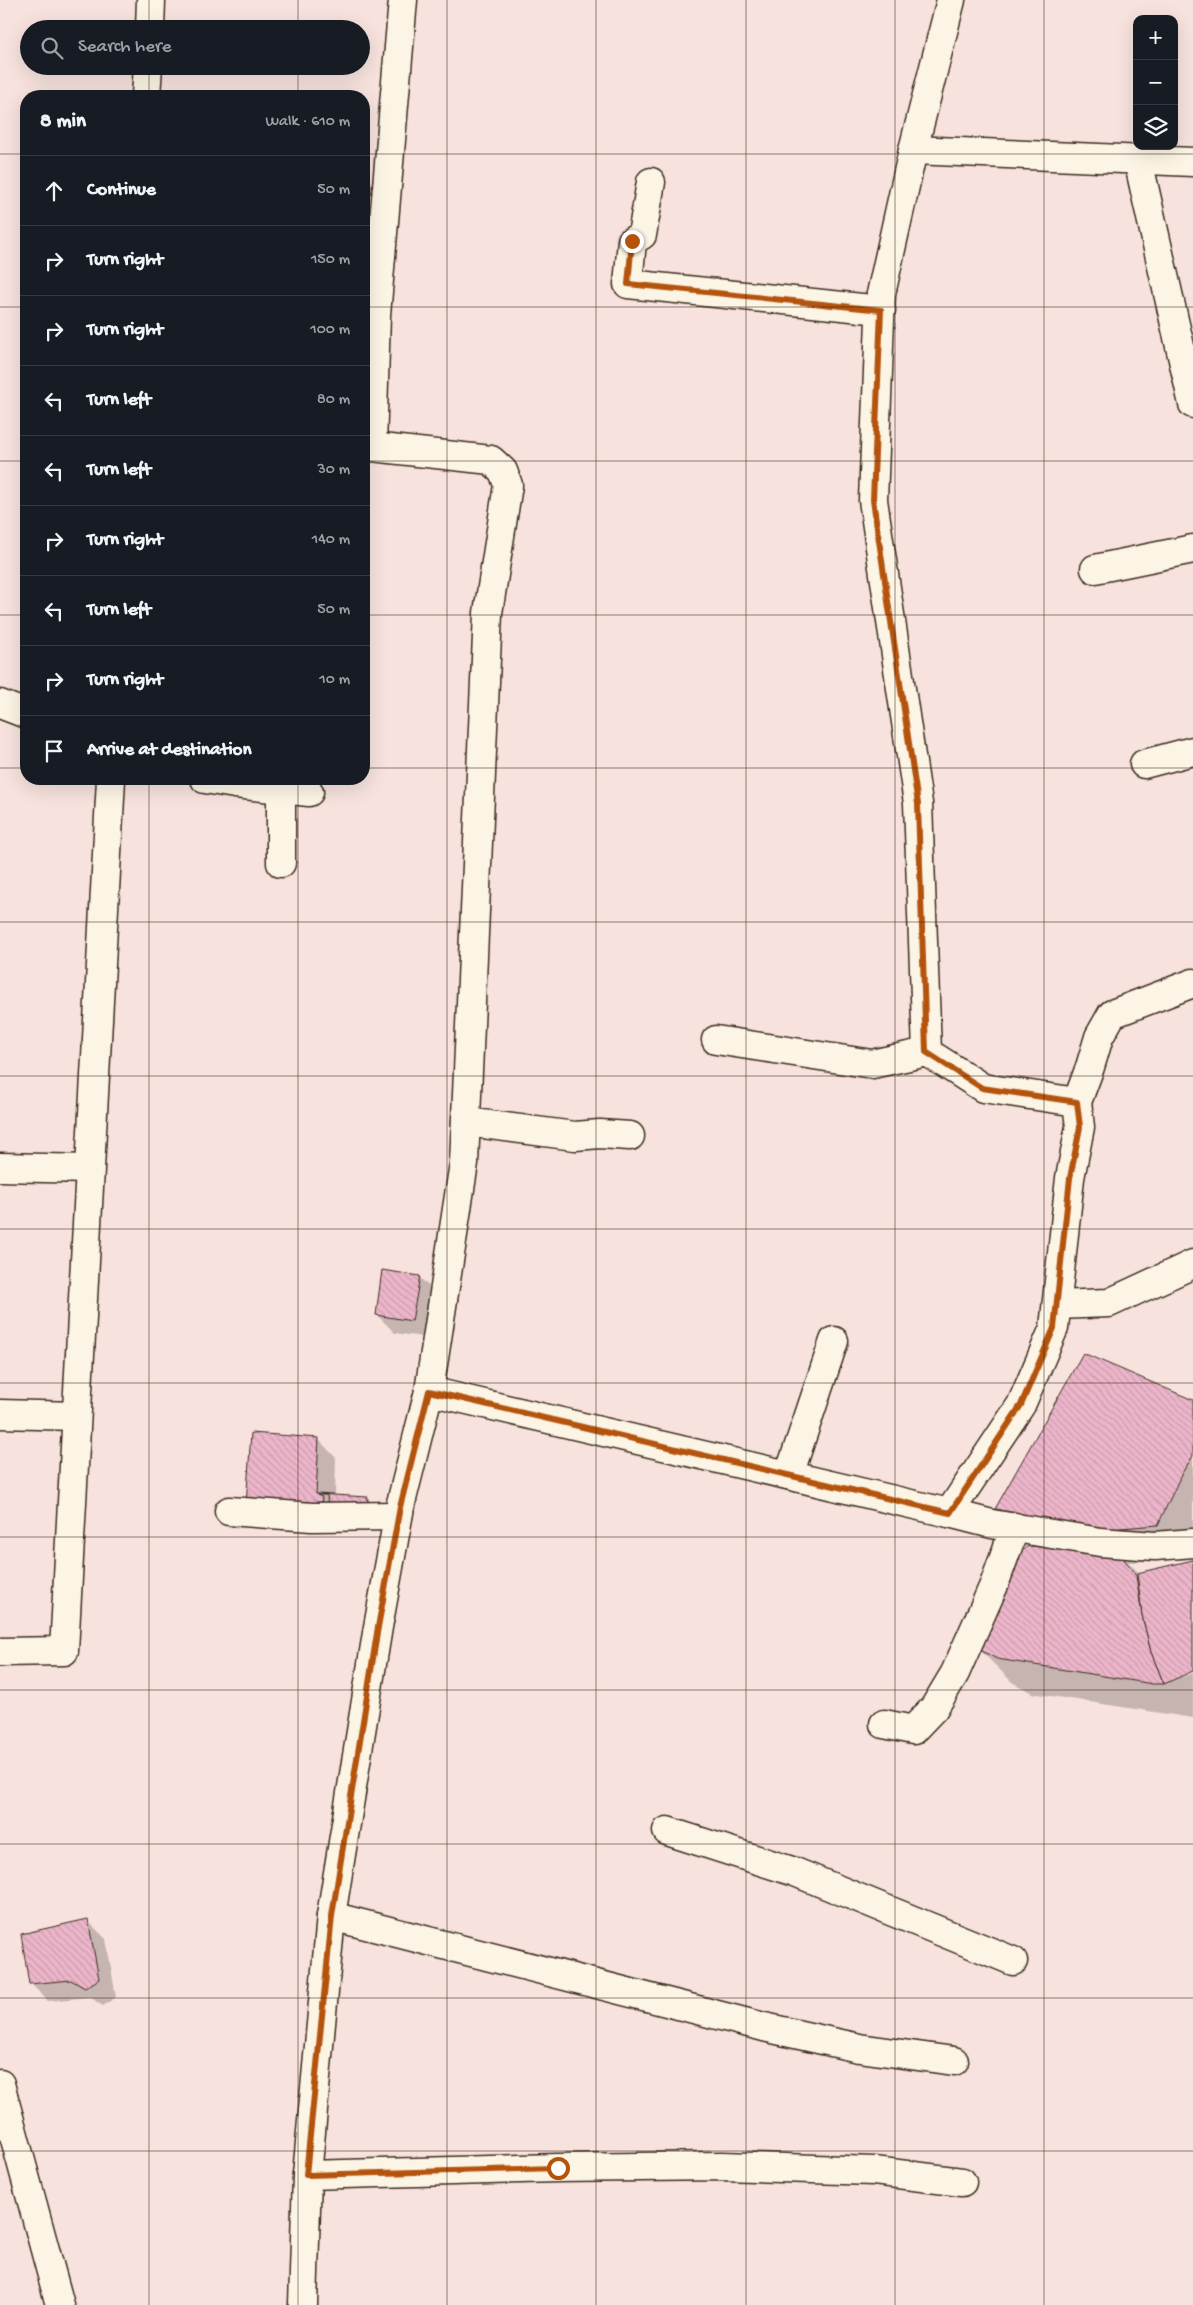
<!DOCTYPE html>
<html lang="en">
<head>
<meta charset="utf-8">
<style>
	:root { --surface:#171b24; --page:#242831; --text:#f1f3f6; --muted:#9ea1a6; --line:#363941 }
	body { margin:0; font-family:"Gochi Hand",sans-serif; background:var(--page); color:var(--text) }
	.controls { position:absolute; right:15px; top:15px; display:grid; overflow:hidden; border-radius:10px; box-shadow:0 5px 20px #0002 }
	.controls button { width:45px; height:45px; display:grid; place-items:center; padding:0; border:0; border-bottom:1px solid var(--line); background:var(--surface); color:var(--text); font:25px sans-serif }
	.stop { position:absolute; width:15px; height:15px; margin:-11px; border:4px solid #b45309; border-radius:50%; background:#fff }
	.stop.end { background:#b45309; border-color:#fff; box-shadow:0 1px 5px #0008 }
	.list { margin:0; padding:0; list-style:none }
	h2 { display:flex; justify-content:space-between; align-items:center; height:65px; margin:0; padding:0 20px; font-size:21px }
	h2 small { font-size:16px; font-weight:400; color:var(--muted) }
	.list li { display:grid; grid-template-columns:32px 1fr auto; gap:15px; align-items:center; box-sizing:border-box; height:70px; padding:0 20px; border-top:1px solid var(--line) }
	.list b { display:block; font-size:19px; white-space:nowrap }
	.list em { font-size:16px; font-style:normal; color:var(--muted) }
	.icon { flex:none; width:28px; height:28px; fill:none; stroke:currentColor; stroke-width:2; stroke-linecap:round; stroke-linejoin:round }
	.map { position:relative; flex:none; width:1193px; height:2305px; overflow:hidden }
	.search { position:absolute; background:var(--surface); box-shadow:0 5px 20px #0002; left:20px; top:20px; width:350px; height:55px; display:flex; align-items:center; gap:12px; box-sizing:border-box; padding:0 18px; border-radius:28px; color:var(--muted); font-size:19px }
	.panel { position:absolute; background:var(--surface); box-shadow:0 5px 20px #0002; left:20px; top:90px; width:350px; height:695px; border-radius:20px }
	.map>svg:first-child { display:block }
</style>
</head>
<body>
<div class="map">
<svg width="1193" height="2305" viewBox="0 0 1193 2305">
	<defs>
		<pattern id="building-back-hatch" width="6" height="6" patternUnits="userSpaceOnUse" patternTransform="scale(1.25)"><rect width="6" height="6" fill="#ecb5ca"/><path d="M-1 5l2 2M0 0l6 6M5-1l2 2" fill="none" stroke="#cb9cad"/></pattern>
	</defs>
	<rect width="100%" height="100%" fill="#f7e2dd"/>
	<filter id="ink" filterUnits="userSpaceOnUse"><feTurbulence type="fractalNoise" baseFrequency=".02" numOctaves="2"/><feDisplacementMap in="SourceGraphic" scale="10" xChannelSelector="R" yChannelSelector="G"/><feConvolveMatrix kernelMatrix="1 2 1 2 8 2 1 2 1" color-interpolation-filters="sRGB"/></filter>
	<g filter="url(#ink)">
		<g fill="#0003">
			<polygon points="419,1277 438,1295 430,1338 395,1333 377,1315"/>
			<polygon points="1193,1402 1193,1556 1192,1559 1128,1562 1139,1573 1193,1561 1193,1670 1182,1675 1182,1677 1193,1673 1193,1718 1032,1693 1012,1682 978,1648 1051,1548 1030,1543 996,1509"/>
			<polygon points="318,1439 336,1458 335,1496 367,1498 385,1516 307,1528"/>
			<polygon points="88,1921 106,1939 116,1997 103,2006 90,1997 48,2001 30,1983"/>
		</g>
		<g fill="url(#building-back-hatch)" stroke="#3b2a1e">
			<polygon points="382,1270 420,1276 412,1321 376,1315"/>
			<polygon points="1083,1353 1193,1400 1193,1456 1182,1473 1158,1525 1108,1529 1072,1527 995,1509"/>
			<polygon points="251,1433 319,1438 316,1494 368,1497 367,1510 328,1510 327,1495 317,1495 322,1497 321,1504 246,1505"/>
			<polygon points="1028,1546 1119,1552 1136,1576 1142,1615 1151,1652 1164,1684 1153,1684 997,1659 976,1648 1013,1559"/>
			<polygon points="1193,1560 1193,1671 1164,1684 1151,1652 1142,1615 1137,1573"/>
			<polygon points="88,1919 99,1979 85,1988 71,1980 29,1984 21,1934"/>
		</g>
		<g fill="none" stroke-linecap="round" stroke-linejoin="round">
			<g stroke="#3b2a1e" stroke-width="31">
				<g id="street">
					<polyline points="951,0 913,150 881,294 873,500 918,803 927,1052 983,1088 1077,1102"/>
					<polyline points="150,29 151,0"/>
					<polyline points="146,96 148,66"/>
					<polyline points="913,150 1193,162"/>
					<polyline points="1138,160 1193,404"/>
					<polyline points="651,182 642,235 632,241 628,284 881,310"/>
					<polyline points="1095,569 1193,549"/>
					<polyline points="0,704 26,714"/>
					<polyline points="1144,764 1193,751"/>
					<polyline points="205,779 235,784 309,792"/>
					<polyline points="281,790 281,863"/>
					<polyline points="716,1040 872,1064 927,1052"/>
					<polyline points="466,1122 575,1136 600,1134 630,1136"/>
					<polyline points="0,1167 89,1169"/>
					<polyline points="1057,1305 1109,1303 1193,1264"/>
					<polyline points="429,1391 949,1513 1021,1405 1054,1328 1070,1178 1080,1127 1077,1102 1090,1067 1099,1037 1112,1014 1193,983"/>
					<polyline points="0,1414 76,1416"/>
					<polyline points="789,1475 834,1341"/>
					<polyline points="229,1511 312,1517 398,1516"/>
					<polyline points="949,1513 992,1524 1100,1542 1155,1546 1193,1543"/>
					<polyline points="0,1652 64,1651 111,779"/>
					<polyline points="884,1724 913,1730 934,1708 955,1673 994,1585 1015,1527"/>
					<polyline points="667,1831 795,1872 1013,1961"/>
					<polyline points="331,1916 764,2027 859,2048 954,2061"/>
					<polyline points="0,2084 60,2305"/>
					<polyline points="307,2175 557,2168 722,2166 874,2171 962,2182"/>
					<polyline points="303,2305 307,2175 331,1916 378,1627 400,1507 429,1391 464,1163 488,613 508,485 503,471 491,460 372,447 376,315 403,0"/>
				</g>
			</g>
			<use href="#street" stroke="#fcf5e5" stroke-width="28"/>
		</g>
	</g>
	<g fill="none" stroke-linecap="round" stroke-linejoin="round" filter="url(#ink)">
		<polyline stroke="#b45309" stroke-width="6" points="558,2168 306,2175 332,1916 378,1627 400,1507 429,1391 950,1513 1021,1405 1054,1328 1070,1178 1080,1127 1077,1102 982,1088 926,1052 918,804 873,500 881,310 628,284 632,241"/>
	</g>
	<path fill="none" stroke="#3b2a1e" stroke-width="1" stroke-opacity="0.55" d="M149,0V29M298,0V29M447,0V2305M596,0V2305M746,0V2305M895,0V2305M1044,0V2305M149,66V96M298,66V96M0,154H26M364,154H1193M0,307H26M364,307H1193M0,461H26M364,461H1193M0,615H26M364,615H1193M0,768H26M364,768H1193M149,779V2305M298,779V2305M0,922H1193M0,1076H1193M0,1229H1193M0,1383H1193M0,1537H1193M0,1690H1193M0,1844H1193M0,1998H1193M0,2151H1193"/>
</svg>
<div class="controls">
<button>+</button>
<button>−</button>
<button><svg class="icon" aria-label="layers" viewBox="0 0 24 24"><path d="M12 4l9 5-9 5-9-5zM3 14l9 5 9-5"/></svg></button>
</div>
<div class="stop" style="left:558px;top:2168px"></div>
<div class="stop end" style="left:632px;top:241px"></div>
<div class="search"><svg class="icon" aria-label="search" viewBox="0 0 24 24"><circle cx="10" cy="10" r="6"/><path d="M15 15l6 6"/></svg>Search here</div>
<section class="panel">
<h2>8 min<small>Walk · 610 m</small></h2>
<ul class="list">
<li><svg class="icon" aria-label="ahead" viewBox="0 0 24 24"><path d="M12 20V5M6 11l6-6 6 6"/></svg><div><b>Continue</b></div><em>50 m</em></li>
<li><svg class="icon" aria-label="right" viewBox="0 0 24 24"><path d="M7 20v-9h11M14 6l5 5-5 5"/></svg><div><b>Turn right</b></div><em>150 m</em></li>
<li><svg class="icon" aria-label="right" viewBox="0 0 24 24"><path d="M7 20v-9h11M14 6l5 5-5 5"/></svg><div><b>Turn right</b></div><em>100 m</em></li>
<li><svg class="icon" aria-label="left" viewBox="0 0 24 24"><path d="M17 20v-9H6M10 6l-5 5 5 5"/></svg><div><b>Turn left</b></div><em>80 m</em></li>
<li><svg class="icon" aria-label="left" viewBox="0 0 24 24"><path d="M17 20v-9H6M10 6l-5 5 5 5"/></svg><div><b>Turn left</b></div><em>30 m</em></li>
<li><svg class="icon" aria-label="right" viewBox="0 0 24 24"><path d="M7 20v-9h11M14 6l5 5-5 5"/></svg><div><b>Turn right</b></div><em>140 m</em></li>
<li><svg class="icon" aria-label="left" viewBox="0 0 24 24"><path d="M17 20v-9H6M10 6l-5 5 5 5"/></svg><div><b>Turn left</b></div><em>50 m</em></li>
<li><svg class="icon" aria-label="right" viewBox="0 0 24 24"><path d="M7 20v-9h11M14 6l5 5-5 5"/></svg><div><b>Turn right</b></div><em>10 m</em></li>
<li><svg class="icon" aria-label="arrive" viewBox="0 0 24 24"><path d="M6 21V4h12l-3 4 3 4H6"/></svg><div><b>Arrive at destination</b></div></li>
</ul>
</section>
</div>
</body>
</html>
